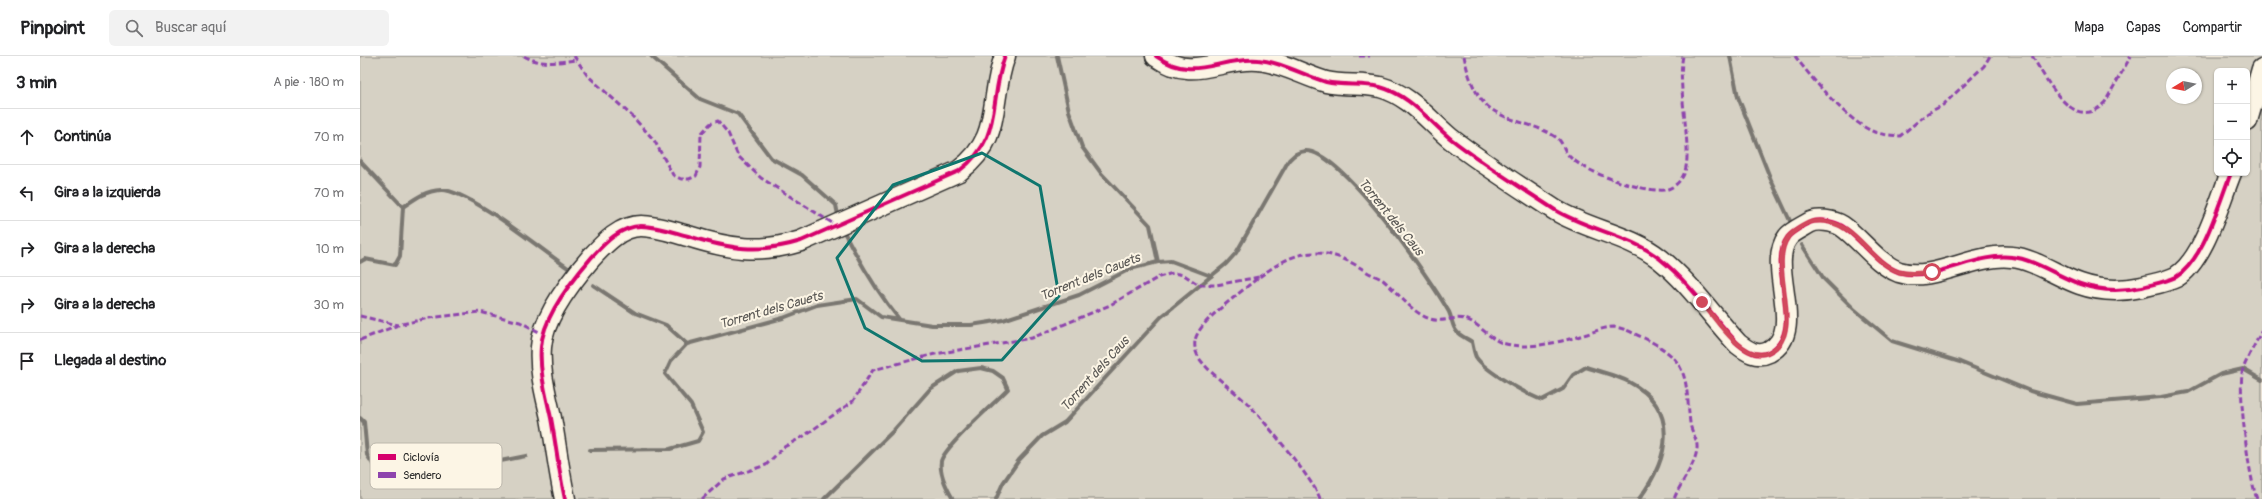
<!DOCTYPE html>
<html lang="es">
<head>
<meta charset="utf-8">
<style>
	:root { --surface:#fff; --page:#f2f2f2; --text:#202124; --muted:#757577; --line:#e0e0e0 }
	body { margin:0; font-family:Pangolin,sans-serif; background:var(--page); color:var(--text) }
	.controls { position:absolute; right:12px; top:12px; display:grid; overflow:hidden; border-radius:6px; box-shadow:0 1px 3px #0004 }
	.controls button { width:36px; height:36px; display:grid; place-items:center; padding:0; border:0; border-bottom:1px solid var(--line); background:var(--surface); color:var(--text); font:20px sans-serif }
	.compass { position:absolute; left:1806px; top:12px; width:36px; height:36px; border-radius:50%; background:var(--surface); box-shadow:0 1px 3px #0004; rotate:260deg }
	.stop { position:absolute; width:12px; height:12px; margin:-9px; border:3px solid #d1495b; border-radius:50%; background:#fff }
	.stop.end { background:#d1495b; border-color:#fff; box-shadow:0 1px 4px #0008 }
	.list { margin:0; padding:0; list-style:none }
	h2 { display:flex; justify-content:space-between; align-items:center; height:52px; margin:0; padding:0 16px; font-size:17px }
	h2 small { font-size:13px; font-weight:400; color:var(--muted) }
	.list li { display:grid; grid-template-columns:26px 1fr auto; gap:12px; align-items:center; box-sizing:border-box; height:56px; padding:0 16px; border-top:1px solid var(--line) }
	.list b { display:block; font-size:15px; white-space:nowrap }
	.list em { font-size:13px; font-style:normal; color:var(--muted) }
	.icon { flex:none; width:22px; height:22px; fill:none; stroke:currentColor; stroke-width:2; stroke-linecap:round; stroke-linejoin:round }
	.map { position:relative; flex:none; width:1902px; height:443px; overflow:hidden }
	header { display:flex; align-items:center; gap:24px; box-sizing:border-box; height:56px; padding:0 20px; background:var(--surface); border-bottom:1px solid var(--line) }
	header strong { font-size:19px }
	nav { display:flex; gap:22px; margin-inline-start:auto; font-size:14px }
	.search { width:280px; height:36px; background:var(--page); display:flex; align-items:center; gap:10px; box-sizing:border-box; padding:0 14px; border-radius:6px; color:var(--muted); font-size:15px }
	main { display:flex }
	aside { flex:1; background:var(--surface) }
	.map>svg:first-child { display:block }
</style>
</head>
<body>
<header>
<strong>Pinpoint</strong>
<div class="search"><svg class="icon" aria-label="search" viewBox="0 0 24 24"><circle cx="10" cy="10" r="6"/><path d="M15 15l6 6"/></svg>Buscar aquí</div>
<nav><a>Mapa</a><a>Capas</a><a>Compartir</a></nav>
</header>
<main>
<aside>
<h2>3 min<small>A pie · 180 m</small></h2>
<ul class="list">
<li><svg class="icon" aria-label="ahead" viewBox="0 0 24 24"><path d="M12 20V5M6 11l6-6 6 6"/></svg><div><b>Continúa</b></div><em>70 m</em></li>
<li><svg class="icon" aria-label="left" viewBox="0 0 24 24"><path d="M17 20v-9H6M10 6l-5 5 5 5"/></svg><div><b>Gira a la izquierda</b></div><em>70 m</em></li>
<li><svg class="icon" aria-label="right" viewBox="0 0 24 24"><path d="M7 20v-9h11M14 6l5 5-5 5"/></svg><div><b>Gira a la derecha</b></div><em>10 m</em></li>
<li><svg class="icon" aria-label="right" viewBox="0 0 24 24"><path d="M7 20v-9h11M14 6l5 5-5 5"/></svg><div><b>Gira a la derecha</b></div><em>30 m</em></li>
<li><svg class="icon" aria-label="arrive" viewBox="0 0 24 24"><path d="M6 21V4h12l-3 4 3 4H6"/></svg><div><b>Llegada al destino</b></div></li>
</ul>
</aside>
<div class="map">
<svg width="1902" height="443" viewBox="0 0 1902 443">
	<rect width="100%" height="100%" fill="#f4edde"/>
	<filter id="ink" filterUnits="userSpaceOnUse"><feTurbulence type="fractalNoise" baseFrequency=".025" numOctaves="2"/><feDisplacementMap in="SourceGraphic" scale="8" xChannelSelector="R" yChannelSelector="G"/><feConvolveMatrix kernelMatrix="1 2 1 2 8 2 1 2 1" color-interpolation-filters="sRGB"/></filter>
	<g filter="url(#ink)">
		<path fill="#d6d1c4" stroke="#807e78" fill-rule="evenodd" d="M0,0H1902V443H0ZM1857,15H1887V117H1857ZM1812,18H1836V42H1812Z"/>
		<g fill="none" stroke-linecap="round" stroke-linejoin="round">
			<g stroke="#7a7771" stroke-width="4">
				<polyline points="291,0 340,43 378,58 411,102 442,119 476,149 478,159"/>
				<polyline points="697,0 709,55 722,91 741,117 790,169 798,206"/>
				<polyline points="1370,0 1378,41 1411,124 1431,167"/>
				<polyline points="0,105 43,151"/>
				<path d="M484,176C500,207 517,236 539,263"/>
				<polyline points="1442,189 1464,223 1494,253 1532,285 1600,306 1670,335 1717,348 1801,341 1828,336 1861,318 1883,313 1902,324"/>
				<path d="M0,206L5,203L35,209L40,200L43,151C56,142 65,135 81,134C108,133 183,195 208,212"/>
				<polyline points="233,229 275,257 306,269 327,288"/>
				<polyline points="0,362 4,366 7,399 23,424 34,422 52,414 120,409 166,400"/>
				<polyline points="230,394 310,393 338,385 343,376 331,349 305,318 311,305 327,288 423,262 457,249 497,243 521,261 572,269 611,269 643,264 719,239 770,213 798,206 811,205 851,220"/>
				<path d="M464,443L533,375L570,333L598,315L621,312L633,315L643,322L648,333C635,347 585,390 581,405C579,418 587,433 593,443"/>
				<path d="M636,443L643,427L659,404L682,380L705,366L801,261L866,208L876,197L929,104C934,99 937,96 945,95C981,93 1071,224 1089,256C1092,262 1092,271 1097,276C1100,280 1108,283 1112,286C1113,290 1114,297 1116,301C1125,315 1166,338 1182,344L1203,333L1213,319L1226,311C1240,316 1256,319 1269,326C1321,353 1309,403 1279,443"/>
			</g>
			<g stroke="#2b2b2b" stroke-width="23">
				<g id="tertiary">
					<path d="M796,0C834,27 858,1 898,4C921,6 943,19 966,26C983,30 1002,27 1020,31C1050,39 1068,64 1091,83C1123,108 1160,131 1195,154C1228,174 1270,179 1300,203C1330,227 1352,260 1378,288C1387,295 1397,302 1409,296C1448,275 1405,210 1428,181C1433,175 1443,171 1449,167C1457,162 1474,165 1482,170C1501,183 1517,208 1539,216C1573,227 1616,196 1652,201C1674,203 1699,221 1720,228C1740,235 1763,235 1782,231C1793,228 1806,226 1816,221C1844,204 1859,146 1871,117"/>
					<polyline points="1887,65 1902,13"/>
					<path d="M205,443C199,416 196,389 191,362C186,339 179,315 181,291C183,261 212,224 231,202C244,188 260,170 281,170C297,170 313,176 328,180C369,193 399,198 441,185L599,115C644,81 628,46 645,0"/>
				</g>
			</g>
			<use href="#tertiary" stroke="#fcf5e5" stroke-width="20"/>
			<g stroke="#8e44ad" stroke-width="3" stroke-dasharray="6 3" stroke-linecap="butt">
				<path d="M164,0C182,10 197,6 215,4"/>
				<polyline points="214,0 227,19 272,60 294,84 313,119 321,123 329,123 336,120 340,111 341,78 350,68 358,65 368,77 378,100 401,122 477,170"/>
				<polyline points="999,0 1010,0"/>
				<path d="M1104,0C1107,15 1113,35 1124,47C1144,67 1175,66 1197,82C1203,86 1204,95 1209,100C1224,116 1281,136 1304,134C1312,133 1319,127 1323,120C1335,99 1316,32 1323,0"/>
				<path d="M1435,0C1451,22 1486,63 1510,74C1519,79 1531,79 1540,80L1568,57L1583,49L1624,10L1630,0"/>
				<path d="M1672,0C1686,22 1714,80 1745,46L1771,0"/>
				<polyline points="0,260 38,269"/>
				<polyline points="0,284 38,269 69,262 120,256 160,266 183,278"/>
				<polyline points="342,443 364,423 406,409 424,391 444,380 493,345 513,314 575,298 672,282 750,249 799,221 813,217 824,219 839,229 856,229 899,221"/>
				<path d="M960,443C958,430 899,358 886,346C872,333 849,317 839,302C836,297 834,291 835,285C837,269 866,248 878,238C923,201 952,179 1007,216C1012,219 1018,221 1023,224C1036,235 1046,249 1060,258C1083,273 1093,255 1112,266C1124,273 1132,285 1146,288C1171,294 1204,285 1227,278C1236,275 1244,271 1254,271C1265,272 1274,278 1284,282C1330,305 1325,321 1330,367C1331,376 1338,383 1337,393C1335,410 1320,427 1314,443"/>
				<path d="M1897,443C1889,423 1877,332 1883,313C1888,300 1896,287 1902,274"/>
			</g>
			<g stroke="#fcf5e5" stroke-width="6">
				<g id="cycleway">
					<path d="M796,0C834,27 858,1 898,4C921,6 943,19 966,26C983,30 1002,27 1020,31C1050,39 1068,64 1091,83C1123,108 1160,131 1195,154C1228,174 1270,179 1300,203C1330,227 1352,260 1378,288C1387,295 1397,302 1409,296C1448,275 1405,210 1428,181C1433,175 1443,171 1449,167C1457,162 1474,165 1482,170C1501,183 1517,208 1539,216C1573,227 1616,196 1652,201C1674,203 1699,221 1720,228C1740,235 1763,235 1782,231C1793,228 1806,226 1816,221C1844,204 1859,146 1871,117"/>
					<path d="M205,443C199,416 196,389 191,362C186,339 179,315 181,291C183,261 212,224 231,202C244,188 260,170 281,170C297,170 313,176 328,180C369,193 399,198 441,185L599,115C644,81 628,46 645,0"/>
				</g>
			</g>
			<use href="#cycleway" stroke="#d6006c" stroke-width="4"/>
		</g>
	</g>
	<g fill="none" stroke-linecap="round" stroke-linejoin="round" filter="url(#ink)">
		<path stroke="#d1495b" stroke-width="5" d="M1342,246C1355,262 1383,306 1407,297C1449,280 1406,211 1428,181C1432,176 1445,168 1451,166C1453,165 1457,165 1460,165C1496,165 1508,205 1539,216C1550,219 1561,217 1572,216"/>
	</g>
	<path fill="none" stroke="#0f766e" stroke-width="3" stroke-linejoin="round" d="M622,97L680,130L699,240L642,304L562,305L505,272L477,202L533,129Z"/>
	<g text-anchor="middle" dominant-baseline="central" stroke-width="4" stroke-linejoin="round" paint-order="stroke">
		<g font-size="13" font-style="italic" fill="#595754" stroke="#fcf5e5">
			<text transform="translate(1031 161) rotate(51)">Torrent dels Caus</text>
			<text transform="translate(730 221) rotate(-22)">Torrent dels Cauets</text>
			<text transform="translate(411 254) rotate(-16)">Torrent dels Cauets</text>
			<text transform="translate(735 318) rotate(-48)">Torrent dels Caus</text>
		</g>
	</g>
	<rect x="10" y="387" width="132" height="46" rx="6" fill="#fcf5e5" stroke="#bdb8ad" stroke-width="1"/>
	<rect x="18" y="398" width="18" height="6" fill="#d6006c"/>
	<rect x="18" y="416" width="18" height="6" fill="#8e44ad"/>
	<g font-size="11" fill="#2b2b2b">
		<text x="43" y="405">Ciclovía</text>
		<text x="43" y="423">Sendero</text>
	</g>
</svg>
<div class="controls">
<button>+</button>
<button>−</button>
<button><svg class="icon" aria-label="locate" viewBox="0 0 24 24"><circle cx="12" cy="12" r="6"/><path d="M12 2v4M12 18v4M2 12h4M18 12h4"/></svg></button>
</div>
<svg class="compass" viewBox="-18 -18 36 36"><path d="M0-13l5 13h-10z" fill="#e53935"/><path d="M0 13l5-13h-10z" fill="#757577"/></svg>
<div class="stop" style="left:1572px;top:216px"></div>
<div class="stop end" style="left:1342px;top:246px"></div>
</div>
</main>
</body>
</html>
